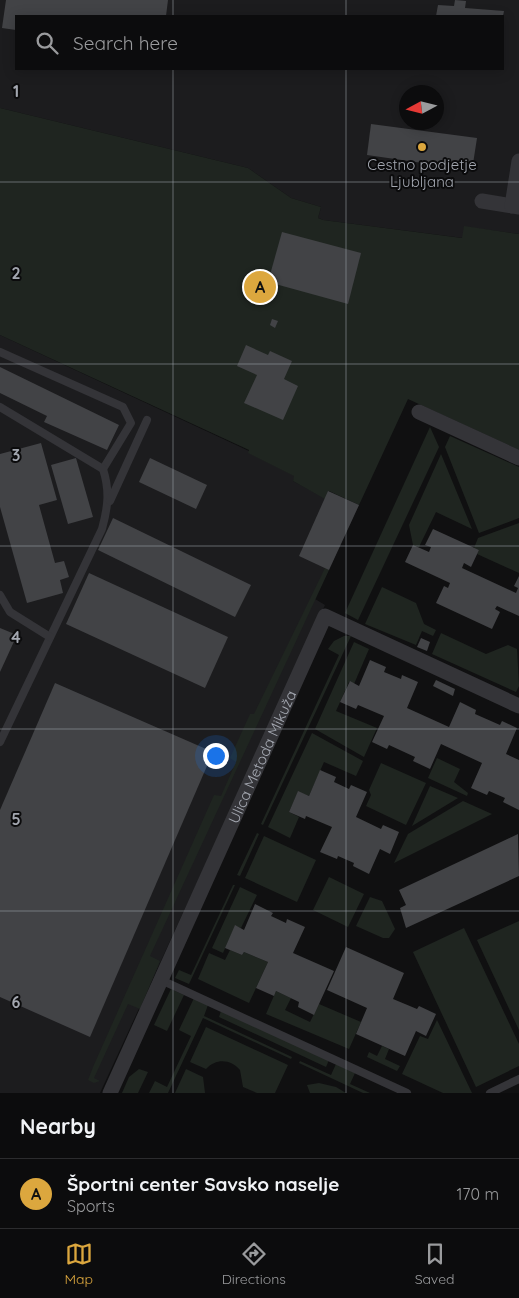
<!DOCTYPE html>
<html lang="en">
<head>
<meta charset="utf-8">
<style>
	:root { --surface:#0c0c0d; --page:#151516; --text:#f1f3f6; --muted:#9a9b9d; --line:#2c2c2e; --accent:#dca73e }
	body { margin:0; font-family:Quicksand,sans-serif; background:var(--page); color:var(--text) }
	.compass { position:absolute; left:399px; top:85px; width:45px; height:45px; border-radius:50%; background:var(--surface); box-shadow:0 2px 12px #0003; rotate:263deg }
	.you { position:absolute; left:215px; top:755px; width:18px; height:18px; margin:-12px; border:4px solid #fff; border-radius:50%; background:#1a73e8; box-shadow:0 0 0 8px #1a73e833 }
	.badge { display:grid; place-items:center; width:32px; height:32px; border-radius:50%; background:var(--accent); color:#111; font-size:16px; font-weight:700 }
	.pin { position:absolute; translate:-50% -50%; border:2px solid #fff; box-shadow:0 1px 5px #0006 }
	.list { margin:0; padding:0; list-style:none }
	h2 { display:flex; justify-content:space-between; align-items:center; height:65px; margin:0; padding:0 20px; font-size:21px }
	h2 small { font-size:16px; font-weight:400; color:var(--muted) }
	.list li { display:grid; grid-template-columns:32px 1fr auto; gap:15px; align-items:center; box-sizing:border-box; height:70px; padding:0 20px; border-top:1px solid var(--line) }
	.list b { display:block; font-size:19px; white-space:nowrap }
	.list p { margin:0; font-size:16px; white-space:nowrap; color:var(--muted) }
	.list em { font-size:16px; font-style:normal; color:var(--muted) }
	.icon { flex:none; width:28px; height:28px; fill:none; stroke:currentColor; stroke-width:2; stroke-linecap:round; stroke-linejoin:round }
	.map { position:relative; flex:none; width:519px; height:1093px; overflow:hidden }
	.search { position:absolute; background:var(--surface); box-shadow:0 2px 12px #0003; left:15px; right:15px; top:15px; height:55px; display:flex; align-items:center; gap:12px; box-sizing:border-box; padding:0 18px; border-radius:0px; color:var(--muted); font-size:19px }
	.sheet { height:135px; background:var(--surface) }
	nav { display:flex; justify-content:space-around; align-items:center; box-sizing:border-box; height:70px; border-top:1px solid var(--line); background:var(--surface); font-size:14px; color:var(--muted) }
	nav a { display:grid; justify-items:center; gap:2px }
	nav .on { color:var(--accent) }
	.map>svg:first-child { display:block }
</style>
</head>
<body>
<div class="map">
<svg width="519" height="1093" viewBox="0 0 519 1093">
	<rect width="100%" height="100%" fill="#101011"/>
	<g fill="#1c1c1e" fill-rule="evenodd">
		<path d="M0,0H519V234L465,227L463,238L323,220L318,218L321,207L291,198L248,168L0,108ZM16,16H503V69H16ZM406,92H436V122H406Z"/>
		<polygon points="0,335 249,451 249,453 295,476 293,481 325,498 328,491 359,505 315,599 325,605 100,1093 0,1093"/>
	</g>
	<g fill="#1f2520">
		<polygon points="0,108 248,168 291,198 321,207 318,218 323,220 462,238 464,226 519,234 519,450 408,399 359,505 329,491 325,499 293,481 294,476 248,453 249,450 0,335"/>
		<polygon points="430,427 439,447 358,620 345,613"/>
		<polygon points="450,436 519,467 519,518 479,533 445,447"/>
		<polygon points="441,454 472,529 436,512 419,547 413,545 409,525"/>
		<polygon points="519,523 519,573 477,554 479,550 474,548 478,538"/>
		<polygon points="325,568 329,570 150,956 160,961 140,1009 128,1004 94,1078 100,1081 94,1083 88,1080 93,1067 214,795 221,796 236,762 230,758 250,714 254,714"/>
		<polygon points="382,587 416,603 424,624 436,630 433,636 422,631 416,645 365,624"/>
		<polygon points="441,633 486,654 508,645 517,649 519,686 516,692 432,654"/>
		<polygon points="344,636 351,636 263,825 261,824 339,655 328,649 334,641"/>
		<polygon points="354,642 369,649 354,684 349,682 336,711 377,728 364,757 315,729"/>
		<polygon points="312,733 363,761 356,776 324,762 309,796 298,792 289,812 299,817 290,838 268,827"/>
		<polygon points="437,758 460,769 454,782 468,793 467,796 428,778"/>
		<polygon points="381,763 426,783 406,825 366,806 371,795 369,790"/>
		<polygon points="430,786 458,798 412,826"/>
		<polygon points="463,801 492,814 394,863 408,834"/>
		<polygon points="257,833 259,834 240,876 237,875"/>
		<polygon points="264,836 316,860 297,902 245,878"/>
		<polygon points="329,877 364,894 348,927 313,910"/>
		<polygon points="233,885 235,885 189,984 175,978 179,970 191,975"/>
		<polygon points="240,887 257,895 241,928 235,926 223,953 212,948"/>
		<polygon points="370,897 382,901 395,929 389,938 383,938 356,926"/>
		<polygon points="519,921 519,1030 477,940"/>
		<polygon points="464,928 519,1044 519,1066 476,1087 413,952"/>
		<polygon points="230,950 242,955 244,952 268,962 249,1003 198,979 209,953 225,960"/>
		<polygon points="171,989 184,995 167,1031 154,1025"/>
		<polygon points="276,991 291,998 285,1010 310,1022 319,1004 361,1022 349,1049 266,1014"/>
		<polygon points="194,998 208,1005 204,1016 292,1057 291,1059 203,1018 168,1093 149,1093 155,1081 167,1087 191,1036 179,1030"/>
		<polygon points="221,1011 329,1060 326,1067 219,1017"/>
		<polygon points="437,1020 472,1093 443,1093 402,1074 420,1036 428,1039"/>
		<path d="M206,1027L288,1065L275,1093H257L243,1087L240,1070C231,1059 216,1058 206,1069L190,1062Z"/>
		<polygon points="382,1046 389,1049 385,1059 400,1066 397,1071 367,1057 369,1052 377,1056"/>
		<polygon points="300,1061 331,1075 336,1064 355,1073 350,1084 370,1093 363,1093 299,1063"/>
		<polygon points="139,1069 148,1072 138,1093 122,1093 129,1077"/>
		<polygon points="186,1069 203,1077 205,1093 175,1093"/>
		<polygon points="319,1083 336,1087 346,1093 310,1093 307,1085"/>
	</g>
	<g fill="#424346">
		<polygon points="6,0 168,0 166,16 16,16 16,30 2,28"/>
		<polygon points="455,0 466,1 465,8 504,11 503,16 436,16 438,5 454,6"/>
		<polygon points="371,124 477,138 472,170 367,155"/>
		<polygon points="282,232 361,253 348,304 268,282"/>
		<polygon points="272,319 278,321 275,328 270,325"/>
		<polygon points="246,345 268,355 270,351 292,361 284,379 298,386 283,420 244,403 257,375 237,366"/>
		<polygon points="0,367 119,425 107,450 44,422 47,416 0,393"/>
		<polygon points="41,443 57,500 39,505 55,563 64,561 69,577 60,580 63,593 27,603 0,507 0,454"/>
		<polygon points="76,458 93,517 68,524 51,465"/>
		<polygon points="150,458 207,485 196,509 139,482"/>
		<polygon points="328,491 359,505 329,570 299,556"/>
		<polygon points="113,518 251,585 235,617 98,550"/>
		<polygon points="433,529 479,550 471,567 464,563 462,568 516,593 518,588 514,586 519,576 519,616 497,606 495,609 500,612 492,629 436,603 444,586 448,588 450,583 405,562 413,545 429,552 431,547 425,545"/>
		<polygon points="89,573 228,637 205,688 66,624"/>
		<polygon points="0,628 17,635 0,672"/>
		<polygon points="421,638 430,642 427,651 417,647"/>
		<polygon points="370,660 386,667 384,672 401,679 402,675 418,682 407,708 449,727 460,702 476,710 475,714 500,725 502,721 517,728 506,754 519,760 519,810 503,802 505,798 489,791 487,795 471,788 482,763 441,744 430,769 413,761 415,757 389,745 387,749 372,742 384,716 358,705 356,709 340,702 350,681 359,686"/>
		<polygon points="436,680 455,689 453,696 433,686"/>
		<polygon points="55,683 213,752 90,1037 0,997 0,810"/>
		<polygon points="320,770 336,777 334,782 349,789 351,785 367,792 356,817 381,829 383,825 399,832 390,854 380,849 369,874 353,866 354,863 338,856 337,859 320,852 332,827 306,816 305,819 289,812 298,791 309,796"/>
		<polygon points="518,834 519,876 406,928 400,908 406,905 399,890"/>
		<polygon points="255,904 273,913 271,916 286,923 287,919 305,927 293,953 334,971 314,1015 298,1007 299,1002 276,991 274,996 256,988 268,962 244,952 242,955 225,948 235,925 244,930"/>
		<polygon points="346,947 404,973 393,999 417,1009 419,1006 436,1014 426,1036 416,1031 405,1056 356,1034 367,1008 327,990"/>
	</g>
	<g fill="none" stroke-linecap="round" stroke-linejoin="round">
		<g stroke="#343438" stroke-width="8">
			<polyline points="0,352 123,407 131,423 103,469"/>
			<path d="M0,407L103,469C110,491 108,507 102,529L0,742"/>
			<polyline points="110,501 147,420"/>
			<polyline points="0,595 10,612 50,637"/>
			<polyline points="161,980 407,1093"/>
			<polyline points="490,1093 519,1079"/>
		</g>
		<g stroke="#343438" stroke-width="15">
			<polyline points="482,201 519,207"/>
			<polyline points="512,206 519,161"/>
			<polyline points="419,412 519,458"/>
			<path id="s1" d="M110,1093L325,616L519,706"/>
		</g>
	</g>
	<path fill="none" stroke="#a3a7b0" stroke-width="1" stroke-opacity="0.55" d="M173,0V16M346,0V16M173,69V1093M346,69V1093M0,182H519M0,364H519M0,546H519M0,729H519M0,911H519"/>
	<circle fill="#dca73e" stroke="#0b0b0c" stroke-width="2" cx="422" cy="147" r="5"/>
	<g text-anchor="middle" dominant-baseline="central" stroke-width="4" stroke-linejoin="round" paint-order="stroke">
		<g font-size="15" fill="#a3a7b0" stroke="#0b0b0c">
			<text x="422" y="164">Cestno podjetje<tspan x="422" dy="17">Ljubljana</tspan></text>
		</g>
		<g font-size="15" fill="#a3a7b0" stroke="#0b0b0c">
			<text stroke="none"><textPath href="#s1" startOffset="369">Ulica Metoda Mikuža</textPath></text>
		</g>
	</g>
	<g font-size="16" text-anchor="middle" font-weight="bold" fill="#a3a7b0" stroke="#0b0b0c" stroke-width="4" stroke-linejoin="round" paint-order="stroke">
		<text x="16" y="97">1</text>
		<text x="16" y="279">2</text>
		<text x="16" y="461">3</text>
		<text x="16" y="643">4</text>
		<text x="16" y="825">5</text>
		<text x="16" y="1008">6</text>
	</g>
</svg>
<svg class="compass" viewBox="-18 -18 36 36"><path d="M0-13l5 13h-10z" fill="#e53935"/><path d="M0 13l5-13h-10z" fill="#9a9b9d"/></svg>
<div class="you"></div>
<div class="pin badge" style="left:260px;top:287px">A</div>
<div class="search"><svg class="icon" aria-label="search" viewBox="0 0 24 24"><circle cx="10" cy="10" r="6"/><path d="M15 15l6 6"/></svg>Search here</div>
</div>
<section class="sheet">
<h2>Nearby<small></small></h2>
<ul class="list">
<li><span class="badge">A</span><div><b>Športni center Savsko naselje</b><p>Sports</p></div><em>170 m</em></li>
</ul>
</section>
<nav>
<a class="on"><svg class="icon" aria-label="map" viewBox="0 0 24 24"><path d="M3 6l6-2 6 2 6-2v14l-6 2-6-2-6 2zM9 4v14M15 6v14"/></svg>Map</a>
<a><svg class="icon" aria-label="directions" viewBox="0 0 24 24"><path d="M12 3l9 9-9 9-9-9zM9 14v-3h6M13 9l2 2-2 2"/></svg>Directions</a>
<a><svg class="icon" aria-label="saved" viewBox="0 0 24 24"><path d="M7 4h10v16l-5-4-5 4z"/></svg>Saved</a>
</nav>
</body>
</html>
